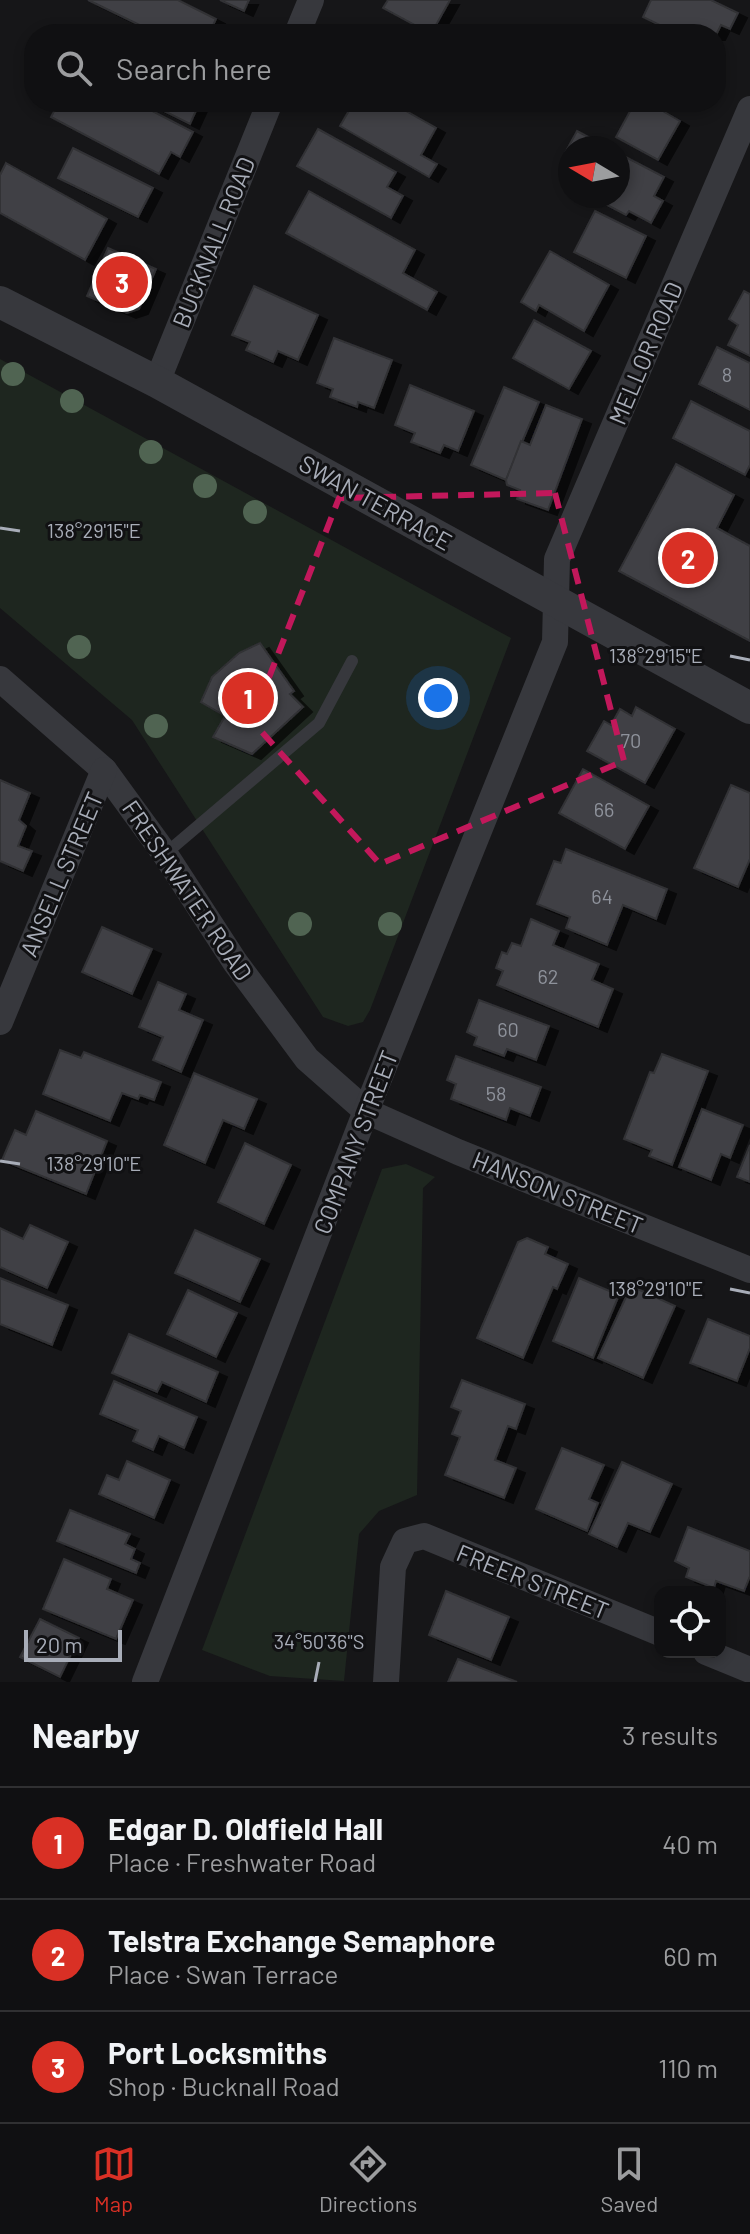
<!DOCTYPE html>
<html lang="en">
<head>
<meta charset="utf-8">
<style>
	:root { --surface:#101012; --page:#19191b; --text:#f1f3f6; --muted:#9c9d9f; --line:#303032; --accent:#d93025 }
	body { margin:0; font-family:Barlow,sans-serif; background:var(--page); color:var(--text) }
	.controls { position:absolute; right:24px; bottom:24px; display:grid; overflow:hidden; border-radius:16px; box-shadow:0 4px 12px #0003 }
	.controls button { width:72px; height:72px; display:grid; place-items:center; padding:0; border:0; border-bottom:2px solid var(--line); background:var(--surface); color:var(--text); font:40px sans-serif }
	.compass { position:absolute; left:558px; top:136px; width:72px; height:72px; border-radius:50%; background:var(--surface); box-shadow:0 4px 12px #0003; rotate:280deg }
	.scale { position:absolute; left:24px; bottom:20px; width:98px; box-sizing:border-box; padding-left:8px; border:4px solid #a8adb8; border-top:0; font-size:22px; line-height:28px; white-space:nowrap; color:#a8adb8; -webkit-text-stroke:6px #111113; paint-order:stroke }
	.you { position:absolute; left:438px; top:698px; width:28px; height:28px; margin:-20px; border:6px solid #fff; border-radius:50%; background:#1a73e8; box-shadow:0 0 0 12px #1a73e833 }
	.badge { display:grid; place-items:center; width:52px; height:52px; border-radius:50%; background:var(--accent); color:#fff; font-size:26px; font-weight:700 }
	.pin { position:absolute; translate:-50% -50%; border:4px solid #fff; box-shadow:0 2px 8px #0006 }
	.list { margin:0; padding:0; list-style:none }
	h2 { display:flex; justify-content:space-between; align-items:center; height:104px; margin:0; padding:0 32px; font-size:34px }
	h2 small { font-size:26px; font-weight:400; color:var(--muted) }
	.list li { display:grid; grid-template-columns:52px 1fr auto; gap:24px; align-items:center; box-sizing:border-box; height:112px; padding:0 32px; border-top:2px solid var(--line) }
	.list b { display:block; font-size:30px; white-space:nowrap }
	.list p { margin:0; font-size:26px; white-space:nowrap; color:var(--muted) }
	.list em { font-size:26px; font-style:normal; color:var(--muted) }
	.icon { flex:none; width:44px; height:44px; fill:none; stroke:currentColor; stroke-width:2; stroke-linecap:round; stroke-linejoin:round }
	.map { position:relative; flex:none; width:750px; height:1682px; overflow:hidden }
	.search { position:absolute; background:var(--surface); box-shadow:0 4px 12px #0003; left:24px; right:24px; top:24px; height:88px; display:flex; align-items:center; gap:20px; box-sizing:border-box; padding:0 28px; border-radius:32px; color:var(--muted); font-size:30px }
	.sheet { height:440px; background:var(--surface) }
	nav { display:flex; justify-content:space-around; align-items:center; box-sizing:border-box; height:112px; border-top:2px solid var(--line); background:var(--surface); font-size:22px; color:var(--muted) }
	nav a { display:grid; justify-items:center; gap:4px }
	nav .on { color:var(--accent) }
	.map>svg:first-child { display:block }
</style>
</head>
<body>
<div class="map">
<svg width="750" height="1682" viewBox="0 0 750 1682">
	<defs>
		<filter id="shadow"><feDropShadow dx="9" dy="5" stdDeviation="0" flood-color="#0009"/></filter>
	</defs>
	<rect width="100%" height="100%" fill="#161618"/>
	<g fill="#1e261f">
		<polygon points="0,359 511,638 370,1010 363,1022 348,1026 323,1017 132,720 0,608"/>
		<polygon points="406,1164 435,1177 423,1188 417,1495 379,1511 359,1534 344,1681 270,1676 202,1650 382,1169"/>
	</g>
	<g fill="#404145" stroke="#303034" stroke-width="2" filter="url(#shadow)">
		<polygon points="88,0 178,0 216,19 210,32 213,34 158,34"/>
		<polygon points="220,0 249,0 244,11"/>
		<polygon points="388,0 450,0 431,34 383,8"/>
		<polygon points="651,0 711,0 738,13 730,29 721,25 716,35 678,34 643,17"/>
		<polygon points="59,102 135,102 193,132 180,157 171,152 159,174 51,117"/>
		<polygon points="154,102 200,102 190,124 152,105"/>
		<polygon points="354,102 390,102 436,128 421,155 437,164 429,177 340,126"/>
		<polygon points="635,102 647,102 680,121 658,160 616,137"/>
		<polygon points="318,129 396,172 387,187 403,196 391,218 297,166"/>
		<polygon points="577,131 609,148 570,148 570,155 565,153"/>
		<polygon points="73,148 153,188 138,217 58,178"/>
		<polygon points="618,153 664,177 654,196 663,201 651,223 629,211 626,215 590,196 618,196"/>
		<polygon points="6,163 107,219 85,260 0,213 0,175"/>
		<polygon points="309,191 415,250 403,273 437,292 427,310 286,233"/>
		<polygon points="595,211 646,236 626,278 574,252"/>
		<polygon points="108,248 156,269 139,309 127,313 87,296"/>
		<polygon points="550,251 609,285 584,331 539,305 536,311 521,302"/>
		<polygon points="254,286 318,315 298,360 278,351 273,362 246,350 250,342 232,335"/>
		<polygon points="744,291 750,294 750,356 728,345 738,325 729,319"/>
		<polygon points="534,320 591,351 569,389 513,358"/>
		<polygon points="334,338 392,360 374,408 358,402 357,407 330,397 333,389 317,383"/>
		<polygon points="717,347 750,363 750,410 699,384"/>
		<polygon points="410,385 474,411 458,451 444,445 440,453 411,442 415,433 395,425"/>
		<polygon points="504,387 539,402 506,480 471,465"/>
		<polygon points="691,401 750,431 750,465 745,475 673,438"/>
		<polygon points="546,405 582,419 548,510 517,499 520,490 507,485 506,480 521,441 530,445"/>
		<polygon points="676,464 734,495 717,528 750,546 750,641 619,571"/>
		<polygon points="260,643 294,691 290,694 303,707 252,754 213,737 225,716 201,702 212,677 239,653"/>
		<polygon points="636,707 675,729 645,783 587,751 604,721 611,725 620,709 632,716"/>
		<polygon points="583,769 649,806 625,849 559,813"/>
		<polygon points="0,780 30,793 19,820 26,826 18,846 32,851 23,871 0,861"/>
		<polygon points="731,785 750,793 750,859 738,887 694,868"/>
		<polygon points="566,849 667,889 656,919 623,905 607,945 566,928 570,917 537,904 554,861 561,863"/>
		<polygon points="531,919 559,931 553,945 599,964 592,980 613,989 598,1027 497,985 503,971 496,968 502,952 507,954 512,943 521,946"/>
		<polygon points="102,927 152,949 132,994 82,972"/>
		<polygon points="158,982 186,994 179,1010 203,1020 181,1072 153,1060 163,1037 139,1027"/>
		<polygon points="479,1000 549,1026 536,1060 507,1049 504,1056 474,1045 477,1037 467,1032"/>
		<polygon points="60,1050 81,1058 84,1052 161,1082 154,1100 140,1095 138,1099 122,1093 110,1121 43,1094"/>
		<polygon points="662,1054 708,1071 672,1165 649,1156 652,1150 624,1139 650,1072 654,1073"/>
		<polygon points="456,1056 541,1087 530,1116 510,1108 506,1120 451,1099 456,1084 447,1080"/>
		<polygon points="194,1073 257,1099 244,1129 223,1120 205,1163 164,1145"/>
		<polygon points="702,1109 743,1125 730,1158 721,1154 711,1180 679,1167"/>
		<polygon points="36,1111 107,1141 86,1194 2,1160 15,1130 26,1135"/>
		<polygon points="245,1143 291,1165 264,1224 218,1202"/>
		<polygon points="750,1145 750,1182 737,1177"/>
		<polygon points="30,1225 68,1242 47,1288 0,1267 0,1228 23,1239"/>
		<polygon points="195,1230 260,1259 240,1302 175,1273"/>
		<polygon points="527,1238 548,1247 545,1254 568,1264 557,1289 553,1287 523,1358 477,1338 518,1242"/>
		<polygon points="0,1278 68,1305 52,1345 0,1324"/>
		<polygon points="579,1278 619,1295 593,1358 553,1341"/>
		<polygon points="631,1286 675,1306 643,1378 598,1358"/>
		<polygon points="188,1290 237,1313 216,1357 167,1334"/>
		<polygon points="708,1319 750,1336 750,1348 737,1381 690,1363"/>
		<polygon points="129,1334 218,1372 206,1402 162,1382 157,1392 112,1373"/>
		<polygon points="462,1380 525,1404 516,1429 508,1426 495,1460 516,1468 504,1498 445,1475 460,1437 452,1434 461,1411 451,1407"/>
		<polygon points="114,1381 197,1417 184,1448 159,1436 153,1450 133,1441 138,1430 100,1414"/>
		<polygon points="562,1448 604,1465 589,1499 598,1503 587,1531 536,1509"/>
		<polygon points="127,1461 170,1480 154,1518 99,1494 107,1475 119,1480"/>
		<polygon points="622,1462 672,1484 650,1532 628,1523 617,1547 589,1534"/>
		<polygon points="70,1510 130,1534 125,1544 135,1549 131,1559 140,1563 136,1573 57,1541"/>
		<polygon points="688,1527 750,1551 750,1576 744,1591 716,1581 714,1588 686,1577 689,1568 675,1561"/>
		<polygon points="64,1559 111,1579 107,1589 133,1600 116,1639 43,1609"/>
		<polygon points="446,1591 509,1617 491,1660 429,1635"/>
		<polygon points="40,1619 79,1638 60,1677 20,1657"/>
		<polygon points="458,1659 517,1682 448,1682"/>
	</g>
	<g fill="none" stroke-linecap="round" stroke-linejoin="round">
		<polyline stroke="#37383d" stroke-width="12" points="165,854 319,723 352,661"/>
		<g stroke="#37383d" stroke-width="26">
			<polyline points="297,34 311,0"/>
			<polyline points="157,382 270,102"/>
			<polyline points="0,679 104,770 165,854 235,962 307,1059 366,1111 458,1152 750,1270"/>
			<polyline points="0,1022 104,770"/>
			<polyline points="706,1652 750,1670"/>
			<polyline points="145,1682 366,1111 555,642 557,559 750,109"/>
			<polyline points="386,1682 393,1567 405,1541 424,1536 660,1633"/>
		</g>
		<polyline stroke="#37383d" stroke-width="32" points="0,302 157,382 750,708"/>
	</g>
	<g fill="#506452">
		<circle cx="13" cy="374" r="12"/>
		<circle cx="72" cy="401" r="12"/>
		<circle cx="151" cy="452" r="12"/>
		<circle cx="205" cy="486" r="12"/>
		<circle cx="255" cy="512" r="12"/>
		<circle cx="79" cy="647" r="12"/>
		<circle cx="156" cy="726" r="12"/>
		<circle cx="300" cy="924" r="12"/>
		<circle cx="390" cy="924" r="12"/>
	</g>
	<path fill="none" stroke="#c2185b" stroke-width="6" stroke-dasharray="16 10" stroke-linejoin="round" d="M555,493L624,761L380,864L252,721L339,498Z"/>
	<path fill="none" stroke="#a8adb8" stroke-width="3" d="M0,528L20,531M730,656L750,660M0,1161L20,1164M730,1289L750,1293M315,1682L319,1662"/>
	<g text-anchor="middle" dominant-baseline="central" stroke-width="6" stroke-linejoin="round" paint-order="stroke">
		<g font-size="20" fill="#8e929b">
			<text x="727" y="374">8</text>
			<text x="631" y="740">70</text>
			<text x="604" y="809">66</text>
			<text x="602" y="896">64</text>
			<text x="548" y="976">62</text>
			<text x="508" y="1029">60</text>
			<text x="496" y="1093">58</text>
		</g>
		<g font-size="24" fill="#a8adb8" stroke="#111113">
			<text transform="translate(213 242) rotate(-68)">BUCKNALL ROAD</text>
			<text transform="translate(645 353) rotate(-67)">MELLOR ROAD</text>
			<text transform="translate(376 502) rotate(29)">SWAN TERRACE</text>
			<text transform="translate(61 874) rotate(-67)">ANSELL STREET</text>
			<text transform="translate(188 890) rotate(56)">FRESHWATER ROAD</text>
			<text transform="translate(355 1142) rotate(-69)">COMPANY STREET</text>
			<text transform="translate(558 1192) rotate(22)">HANSON STREET</text>
			<text transform="translate(533 1581) rotate(22)">FREER STREET</text>
		</g>
	</g>
	<g font-size="20" text-anchor="middle" fill="#a8adb8" stroke="#111113" stroke-width="6" stroke-linejoin="round" paint-order="stroke">
		<text x="94" y="538">138°29'15"E</text>
		<text x="656" y="663">138°29'15"E</text>
		<text x="94" y="1171">138°29'10"E</text>
		<text x="656" y="1296">138°29'10"E</text>
		<text x="319" y="1649">34°50'36"S</text>
	</g>
</svg>
<div class="controls">
<button><svg class="icon" aria-label="locate" viewBox="0 0 24 24"><circle cx="12" cy="12" r="6"/><path d="M12 2v4M12 18v4M2 12h4M18 12h4"/></svg></button>
</div>
<svg class="compass" viewBox="-18 -18 36 36"><path d="M0-13l5 13h-10z" fill="#e53935"/><path d="M0 13l5-13h-10z" fill="#9c9d9f"/></svg>
<div class="scale">20 m</div>
<div class="you"></div>
<div class="pin badge" style="left:248px;top:698px">1</div>
<div class="pin badge" style="left:688px;top:558px">2</div>
<div class="pin badge" style="left:122px;top:282px">3</div>
<div class="search"><svg class="icon" aria-label="search" viewBox="0 0 24 24"><circle cx="10" cy="10" r="6"/><path d="M15 15l6 6"/></svg>Search here</div>
</div>
<section class="sheet">
<h2>Nearby<small>3 results</small></h2>
<ul class="list">
<li><span class="badge">1</span><div><b>Edgar D. Oldfield Hall</b><p>Place · Freshwater Road</p></div><em>40 m</em></li>
<li><span class="badge">2</span><div><b>Telstra Exchange Semaphore</b><p>Place · Swan Terrace</p></div><em>60 m</em></li>
<li><span class="badge">3</span><div><b>Port Locksmiths</b><p>Shop · Bucknall Road</p></div><em>110 m</em></li>
</ul>
</section>
<nav>
<a class="on"><svg class="icon" aria-label="map" viewBox="0 0 24 24"><path d="M3 6l6-2 6 2 6-2v14l-6 2-6-2-6 2zM9 4v14M15 6v14"/></svg>Map</a>
<a><svg class="icon" aria-label="directions" viewBox="0 0 24 24"><path d="M12 3l9 9-9 9-9-9zM9 14v-3h6M13 9l2 2-2 2"/></svg>Directions</a>
<a><svg class="icon" aria-label="saved" viewBox="0 0 24 24"><path d="M7 4h10v16l-5-4-5 4z"/></svg>Saved</a>
</nav>
</body>
</html>
